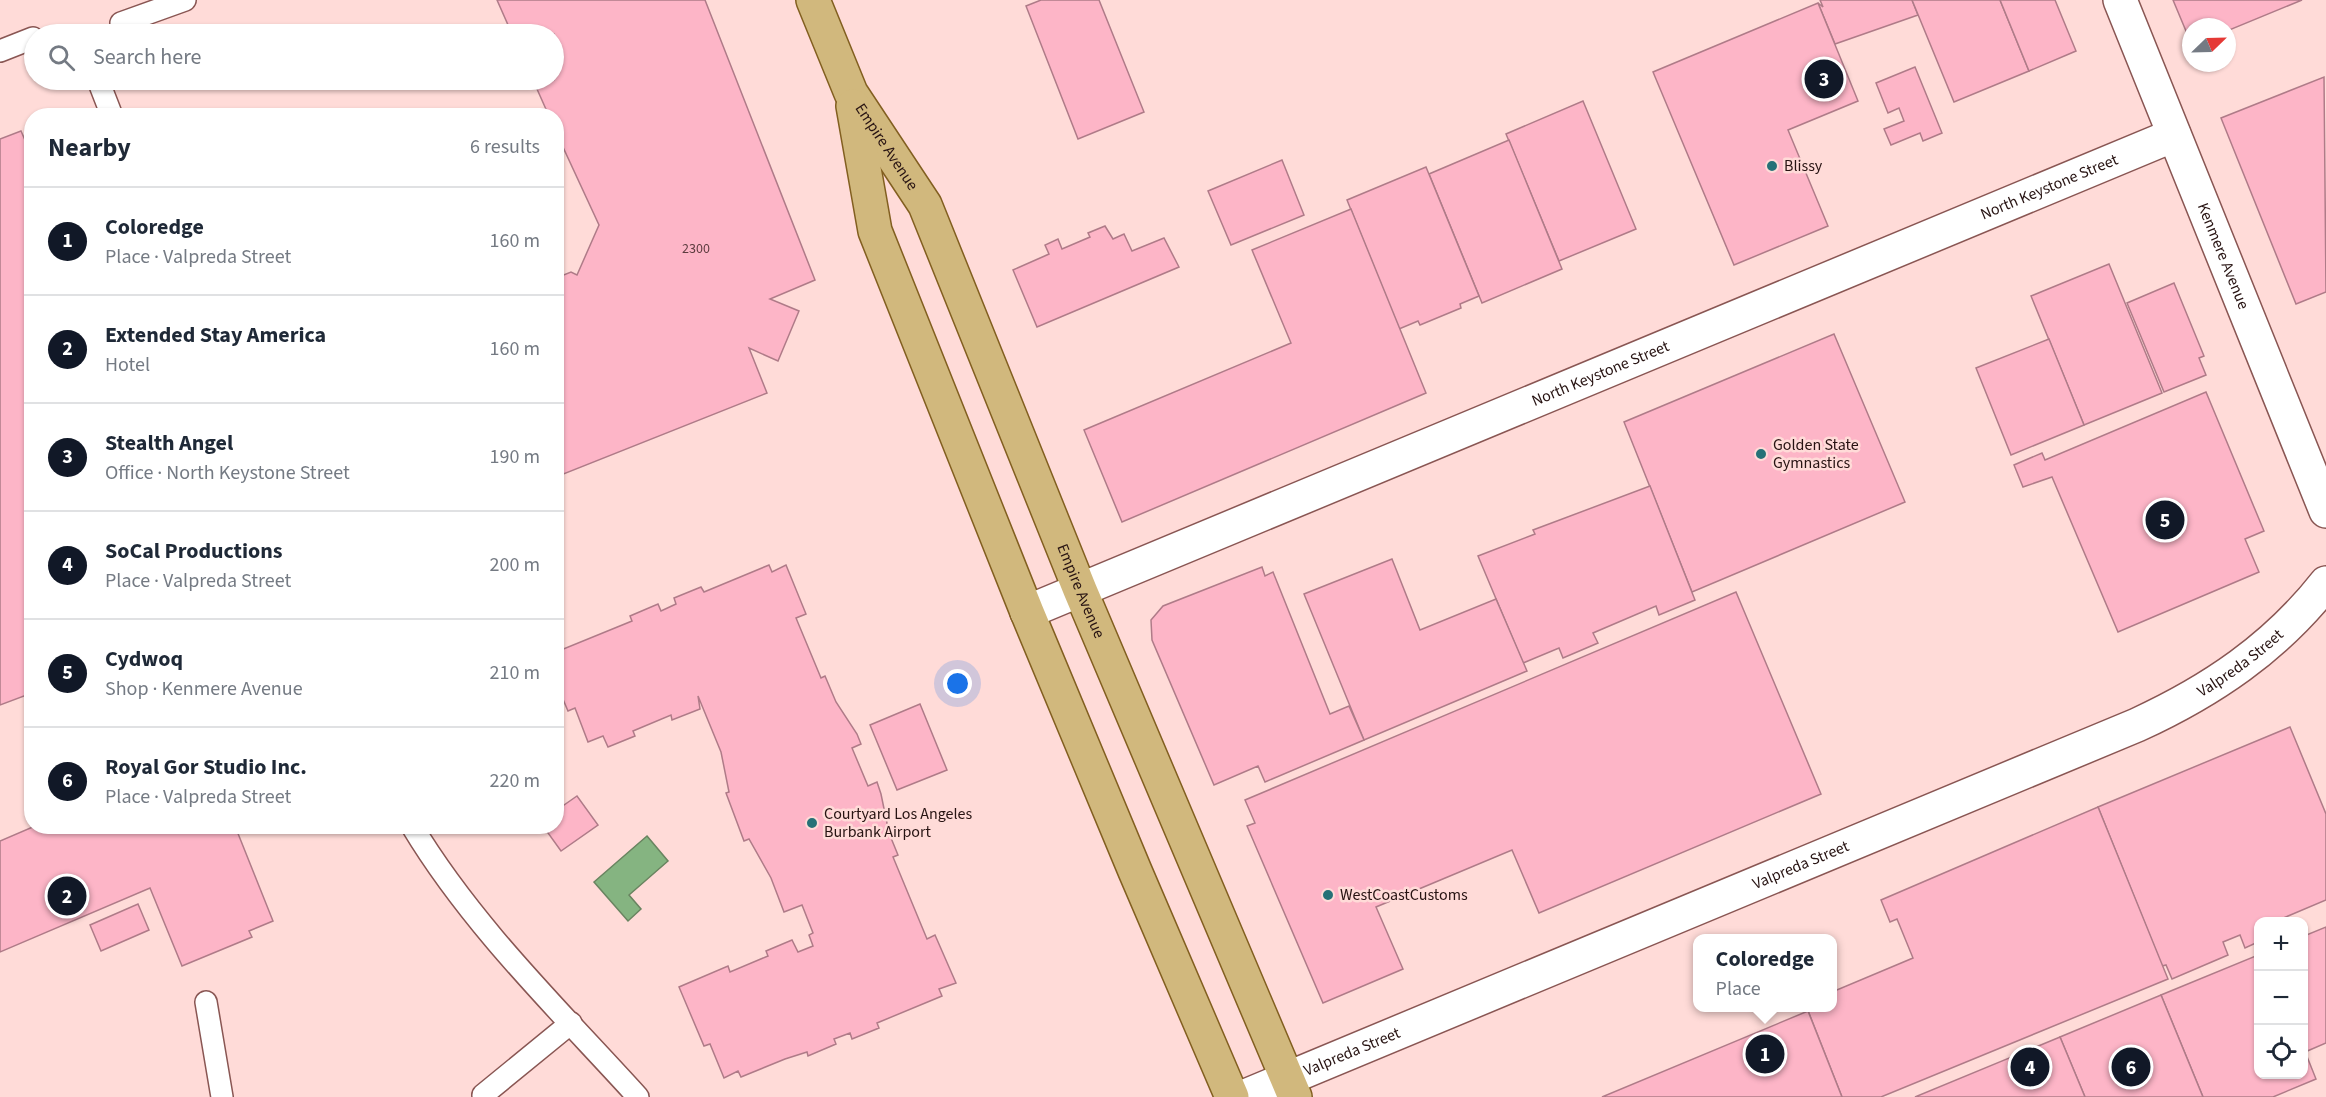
<!DOCTYPE html>
<html lang="en">
<head>
<meta charset="utf-8">
<style>
	:root { --surface:#fff; --page:#f2f2f3; --text:#1f2937; --muted:#747a83; --line:#e0e1e3; --accent:#111827 }
	body { margin:0; font-family:"Source Sans 3",sans-serif; background:var(--page); color:var(--text) }
	.controls { position:absolute; right:18px; bottom:18px; display:grid; overflow:hidden; border-radius:12px; box-shadow:0 2px 4px #0004 }
	.controls button { width:54px; height:54px; display:grid; place-items:center; padding:0; border:0; border-bottom:2px solid var(--line); background:var(--surface); color:var(--text); font:30px sans-serif }
	.compass { position:absolute; left:2182px; top:18px; width:54px; height:54px; border-radius:50%; background:var(--surface); box-shadow:0 2px 4px #0004; rotate:67deg }
	.you { position:absolute; left:958px; top:684px; width:21px; height:21px; margin:-15px; border:4px solid #fff; border-radius:50%; background:#1a73e8; box-shadow:0 0 0 9px #1a73e833 }
	.badge { display:grid; place-items:center; width:39px; height:39px; border-radius:50%; background:var(--accent); color:#fff; font-size:20px; font-weight:700 }
	.pin { position:absolute; translate:-50% -50%; border:3px solid #fff; box-shadow:0 2px 6px #0006 }
	.popup { position:absolute; left:1693px; top:934px; width:144px; height:78px; box-sizing:border-box; display:grid; place-content:center; border-radius:12px; background:var(--surface); filter:drop-shadow(0 2px 4px #0005); font-size:20px; white-space:nowrap; color:var(--muted) }
	.popup b { font-size:22px; color:var(--text) }
	.popup::after { content:''; position:absolute; left:50%; top:100%; margin-left:-12px; border:12px solid transparent; border-top-color:var(--surface) }
	.list { margin:0; padding:0; list-style:none }
	h2 { display:flex; justify-content:space-between; align-items:center; height:78px; margin:0; padding:0 24px; font-size:26px }
	h2 small { font-size:20px; font-weight:400; color:var(--muted) }
	.list li { display:grid; grid-template-columns:39px 1fr auto; gap:18px; align-items:center; box-sizing:border-box; height:108px; padding:0 24px; border-top:2px solid var(--line) }
	.list b { display:block; font-size:22px; white-space:nowrap }
	.list p { margin:0; font-size:20px; white-space:nowrap; color:var(--muted) }
	.list em { font-size:20px; font-style:normal; color:var(--muted) }
	.icon { flex:none; width:33px; height:33px; fill:none; stroke:currentColor; stroke-width:2; stroke-linecap:round; stroke-linejoin:round }
	.map { position:relative; flex:none; width:2326px; height:1097px; overflow:hidden }
	.search { position:absolute; background:var(--surface); box-shadow:0 2px 4px #0004; left:24px; top:24px; width:540px; height:66px; display:flex; align-items:center; gap:15px; box-sizing:border-box; padding:0 21px; border-radius:33px; color:var(--muted); font-size:22px }
	.panel { position:absolute; background:var(--surface); box-shadow:0 2px 4px #0004; left:24px; top:108px; width:540px; height:726px; border-radius:24px }
	.map>svg:first-child { display:block }
</style>
</head>
<body>
<div class="map">
<svg width="2326" height="1097" viewBox="0 0 2326 1097">
	<rect width="100%" height="100%" fill="#ffdbd8"/>
	<polygon fill="#85b481" stroke="#698460" stroke-width="1.5" points="647,836 668,861 629,895 641,909 628,921 594,882"/>
	<g fill="#fdb5c7" stroke="#af7b88" stroke-width="1.5">
		<polygon points="497,0 705,0 815,280 770,299 799,311 778,361 749,348 767,393 556,477 556,278 571,272 577,275 599,225 556,132 556,116 549,116 533,80 554,80 554,34 512,34"/>
		<polygon points="1041,0 1099,0 1144,112 1078,139 1026,6"/>
		<polygon points="1820,0 1912,0 1918,15 1835,44 1818,3 1823,7"/>
		<polygon points="1912,0 2000,0 2029,71 1954,102"/>
		<polygon points="2000,0 2055,0 2076,51 2029,71"/>
		<polygon points="2173,0 2302,0 2227,31 2227,27 2191,27 2191,43"/>
		<polygon points="1818,3 1858,101 1788,130 1828,226 1734,265 1653,72"/>
		<polygon points="1915,67 1942,133 1923,141 1920,133 1891,145 1884,129 1904,121 1899,108 1888,113 1876,83"/>
		<polygon points="2324,77 2326,292 2296,304 2221,118"/>
		<polygon points="1583,101 1636,229 1559,261 1506,134"/>
		<polygon points="21,131 32,156 32,693 0,705 0,139"/>
		<polygon points="1509,140 1562,269 1482,303 1429,174"/>
		<polygon points="1282,160 1304,215 1231,245 1208,191"/>
		<polygon points="1426,167 1479,296 1460,304 1461,308 1420,325 1418,321 1399,329 1347,200"/>
		<polygon points="1351,209 1426,393 1122,522 1084,430 1291,343 1252,250"/>
		<polygon points="1105,226 1113,239 1124,234 1132,251 1164,238 1179,267 1037,327 1013,270 1049,254 1045,245 1058,239 1062,249 1090,237 1088,233"/>
		<polygon points="2109,264 2162,393 2084,425 2031,296"/>
		<polygon points="2174,283 2204,356 2199,358 2206,375 2164,392 2127,303"/>
		<polygon points="1834,334 1905,502 1692,592 1624,422"/>
		<polygon points="2049,339 2084,425 2011,455 1976,368"/>
		<polygon points="2206,392 2264,531 2245,539 2259,572 2118,632 2052,477 2023,487 2014,465 2042,453 2045,460"/>
		<polygon points="1650,486 1695,600 1659,615 1656,606 1593,633 1598,643 1563,658 1559,648 1523,663 1478,556 1535,534 1533,530"/>
		<polygon points="1392,559 1420,630 1496,599 1527,671 1364,740 1304,594"/>
		<polygon points="769,565 772,572 786,565 806,614 796,618 821,678 825,676 836,702 857,734 861,744 852,748 868,786 877,782 881,794 889,833 898,855 893,857 927,939 935,935 956,983 939,989 942,996 877,1023 879,1028 852,1039 850,1033 834,1039 836,1044 808,1056 807,1052 785,1059 741,1077 738,1071 724,1078 710,1044 704,1046 679,987 728,966 730,972 768,956 766,951 792,940 798,952 813,946 809,935 813,933 802,905 784,912 771,878 749,839 744,841 726,793 729,792 721,752 698,696 700,709 672,720 671,715 633,731 635,736 608,747 603,736 588,742 575,708 568,711 556,683 556,652 632,621 630,616 658,604 661,611 676,604 674,598 701,587 704,592"/>
		<polygon points="1262,567 1265,576 1273,572 1330,714 1349,706 1364,740 1265,782 1258,766 1214,785 1152,640 1151,620 1163,606"/>
		<polygon points="1736,592 1821,794 1539,913 1512,850 1376,907 1403,969 1323,1003 1247,826 1255,823 1245,800"/>
		<polygon points="920,704 947,770 897,790 870,725"/>
		<polygon points="2290,727 2326,814 2326,900 2281,919 2282,922 2258,922 2258,942 2245,948 2240,935 2223,942 2228,955 2172,979 2166,965 2162,966 2098,807"/>
		<polygon points="556,794 564,805 577,796 598,825 561,851 543,826 556,826"/>
		<polygon points="2098,807 2168,979 1881,1097 1842,1097 1807,1008 1832,1008 1832,992 1913,958 1897,919 1890,922 1881,900"/>
		<polygon points="35,826 235,826 273,921 249,931 252,937 182,966 150,888 0,952 0,841"/>
		<polygon points="138,904 149,930 101,951 90,925"/>
		<polygon points="2326,927 2326,1043 2305,1052 2304,936"/>
		<polygon points="2258,955 2258,1074 2304,1074 2304,1049 2316,1079 2273,1097 2203,1097 2161,995"/>
		<polygon points="2161,995 2203,1097 2085,1097 2060,1037"/>
		<polygon points="1808,1011 1842,1097 1602,1097"/>
		<polygon points="2060,1037 2085,1097 1915,1097"/>
	</g>
	<g fill="none" stroke-linecap="round" stroke-linejoin="round">
		<g stroke="#895653" stroke-width="24">
			<g id="lane">
				<polyline points="121,23 185,0"/>
				<polyline points="0,51 33,38"/>
				<polyline points="98,80 112,116"/>
				<path d="M412,826C472,926 560,1011 638,1097"/>
				<polyline points="206,1002 222,1097"/>
				<polyline points="485,1097 483,1095 571,1023"/>
			</g>
		</g>
		<g stroke="#895653" stroke-width="36">
			<g id="street">
				<path id="s1" d="M2120,0L2326,511"/>
				<path id="s2" d="M1027,612L2174,135"/>
				<path id="s3" d="M1243,1097L2137,725C2211,691 2275,648 2326,583"/>
			</g>
		</g>
		<g stroke="#825f20" stroke-width="36">
			<g id="primary">
				<path id="s4" d="M813,0L851,93L925,205L1080,590L1295,1097"/>
				<polyline points="853,106 875,231 1027,612 1135,871 1232,1097"/>
			</g>
		</g>
		<use href="#lane" stroke="#fff" stroke-width="21"/>
		<use href="#street" stroke="#fff" stroke-width="33"/>
		<use href="#primary" stroke="#d1b87d" stroke-width="33"/>
	</g>
	<g fill="#267177" stroke="#ffdbd8" stroke-width="2">
		<circle cx="1772" cy="166" r="6"/>
		<circle cx="1761" cy="454" r="6"/>
		<circle cx="812" cy="823" r="6"/>
		<circle cx="1328" cy="895" r="6"/>
	</g>
	<g text-anchor="middle" dominant-baseline="central" stroke-width="5" stroke-linejoin="round" paint-order="stroke">
		<g font-size="14" fill="#5c3c3f">
			<text x="696" y="249">2300</text>
		</g>
		<g font-size="16" fill="#271312" stroke="#ffdbd8">
			<text stroke="none"><textPath href="#s4" startOffset="165">Empire Avenue</textPath></text>
			<text stroke="none"><textPath href="#s2" startOffset="1107">North Keystone Street</textPath></text>
			<text stroke="none"><textPath href="#s1" startOffset="276">Kenmere Avenue</textPath></text>
			<text stroke="none"><textPath href="#s2" startOffset="621">North Keystone Street</textPath></text>
			<text stroke="none"><textPath href="#s4" startOffset="651">Empire Avenue</textPath></text>
			<text stroke="none"><textPath href="#s3" startOffset="1089">Valpreda Street</textPath></text>
			<text stroke="none"><textPath href="#s3" startOffset="604">Valpreda Street</textPath></text>
			<text stroke="none"><textPath href="#s3" startOffset="118">Valpreda Street</textPath></text>
		</g>
		<g font-size="16" fill="#271312" stroke="#ffdbd8" text-anchor="start">
			<text x="1784" y="166">Blissy</text>
			<text x="1773" y="445">Golden State<tspan x="1773" dy="18">Gymnastics</tspan></text>
			<text x="824" y="814">Courtyard Los Angeles<tspan x="824" dy="18">Burbank Airport</tspan></text>
			<text x="1340" y="895">WestCoastCustoms</text>
		</g>
	</g>
</svg>
<div class="controls">
<button>+</button>
<button>−</button>
<button><svg class="icon" aria-label="locate" viewBox="0 0 24 24"><circle cx="12" cy="12" r="6"/><path d="M12 2v4M12 18v4M2 12h4M18 12h4"/></svg></button>
</div>
<svg class="compass" viewBox="-18 -18 36 36"><path d="M0-13l5 13h-10z" fill="#e53935"/><path d="M0 13l5-13h-10z" fill="#747a83"/></svg>
<div class="you"></div>
<div class="pin badge" style="left:1765px;top:1054px">1</div>
<div class="popup"><b>Coloredge</b>Place</div>
<div class="pin badge" style="left:67px;top:896px">2</div>
<div class="pin badge" style="left:1824px;top:79px">3</div>
<div class="pin badge" style="left:2030px;top:1067px">4</div>
<div class="pin badge" style="left:2165px;top:520px">5</div>
<div class="pin badge" style="left:2131px;top:1067px">6</div>
<div class="search"><svg class="icon" aria-label="search" viewBox="0 0 24 24"><circle cx="10" cy="10" r="6"/><path d="M15 15l6 6"/></svg>Search here</div>
<section class="panel">
<h2>Nearby<small>6 results</small></h2>
<ul class="list">
<li><span class="badge">1</span><div><b>Coloredge</b><p>Place · Valpreda Street</p></div><em>160 m</em></li>
<li><span class="badge">2</span><div><b>Extended Stay America</b><p>Hotel</p></div><em>160 m</em></li>
<li><span class="badge">3</span><div><b>Stealth Angel</b><p>Office · North Keystone Street</p></div><em>190 m</em></li>
<li><span class="badge">4</span><div><b>SoCal Productions</b><p>Place · Valpreda Street</p></div><em>200 m</em></li>
<li><span class="badge">5</span><div><b>Cydwoq</b><p>Shop · Kenmere Avenue</p></div><em>210 m</em></li>
<li><span class="badge">6</span><div><b>Royal Gor Studio Inc.</b><p>Place · Valpreda Street</p></div><em>220 m</em></li>
</ul>
</section>
</div>
</body>
</html>
